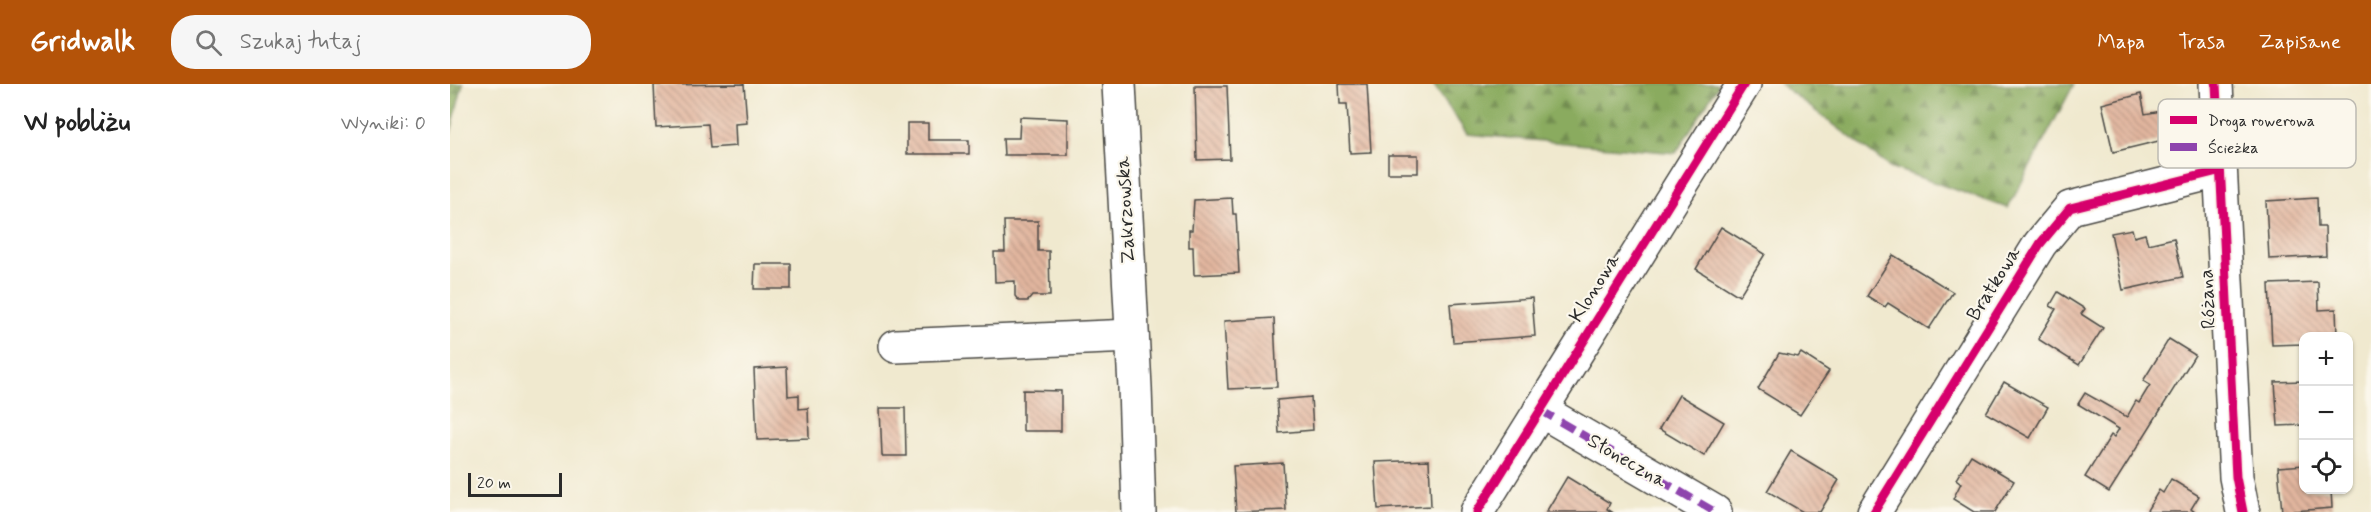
<!DOCTYPE html>
<html lang="pl">
<head>
<meta charset="utf-8">
<style>
	:root { --surface:#fff; --page:#f6f6f6; --text:#222; --muted:#767676; --line:#e0e0e0; --accent:#b45309 }
	body { margin:0; font-family:Mynerve,sans-serif; background:var(--page); color:var(--text) }
	.controls { position:absolute; right:18px; bottom:18px; display:grid; overflow:hidden; border-radius:12px; box-shadow:0 2px 4px #0004 }
	.controls button { width:54px; height:54px; display:grid; place-items:center; padding:0; border:0; border-bottom:2px solid var(--line); background:var(--surface); color:var(--text); font:30px sans-serif }
	.scale { position:absolute; left:18px; bottom:15px; width:94px; box-sizing:border-box; padding-left:6px; border:3px solid #2b2b2b; border-top:0; font-size:16px; line-height:21px; white-space:nowrap; color:#2b2b2b; -webkit-text-stroke:4px #fbf7ec; paint-order:stroke }
	.list { margin:0; padding:0; list-style:none }
	h2 { display:flex; justify-content:space-between; align-items:center; height:78px; margin:0; padding:0 24px; font-size:26px }
	h2 small { font-size:20px; font-weight:400; color:var(--muted) }
	.icon { flex:none; width:33px; height:33px; fill:none; stroke:currentColor; stroke-width:2; stroke-linecap:round; stroke-linejoin:round }
	.map { position:relative; flex:none; width:1921px; height:428px; overflow:hidden }
	header { display:flex; align-items:center; gap:36px; box-sizing:border-box; height:84px; padding:0 30px; background:var(--accent); color:#fff }
	header strong { font-size:28px }
	nav { display:flex; gap:33px; margin-inline-start:auto; font-size:21px }
	.search { width:420px; height:54px; background:var(--page); display:flex; align-items:center; gap:15px; box-sizing:border-box; padding:0 21px; border-radius:24px; color:var(--muted); font-size:22px }
	main { display:flex }
	aside { flex:1; background:var(--surface) }
	.map>svg:first-child { display:block }
</style>
</head>
<body>
<header>
<strong>Gridwalk</strong>
<div class="search"><svg class="icon" aria-label="search" viewBox="0 0 24 24"><circle cx="10" cy="10" r="6"/><path d="M15 15l6 6"/></svg>Szukaj tutaj</div>
<nav><a>Mapa</a><a>Trasa</a><a>Zapisane</a></nav>
</header>
<main>
<aside>
<h2>W pobliżu<small>Wyniki: 0</small></h2>
<ul class="list">
</ul>
</aside>
<div class="map">
<svg width="1921" height="428" viewBox="0 0 1921 428">
	<defs>
		<pattern id="forest-firs" width="22" height="20" patternUnits="userSpaceOnUse" patternTransform="scale(1.5)"><rect width="22" height="20" fill="#8aab5f"/><path d="M5 1l3.5 6h-7zM16 11l3.5 6h-7z" fill="#718b4f"/></pattern>
		<pattern id="building-back-hatch" width="6" height="6" patternUnits="userSpaceOnUse" patternTransform="scale(1.5)"><rect width="6" height="6" fill="#e2b69f"/><path d="M-1 5l2 2M0 0l6 6M5-1l2 2" fill="none" stroke="#b79482"/></pattern>
	</defs>
	<rect width="100%" height="100%" fill="#fbf7ec"/>
	<filter id="ink" filterUnits="userSpaceOnUse"><feTurbulence type="fractalNoise" baseFrequency=".0167" numOctaves="2"/><feDisplacementMap in="SourceGraphic" scale="12" xChannelSelector="R" yChannelSelector="G"/><feConvolveMatrix kernelMatrix="1 2 1 2 8 2 1 2 1" color-interpolation-filters="sRGB"/></filter>
	<filter id="wash" filterUnits="userSpaceOnUse"><feTurbulence type="fractalNoise" baseFrequency=".008" numOctaves="4" result="noise"/><feDisplacementMap in="SourceGraphic" scale="24" xChannelSelector="R" yChannelSelector="G"/><feGaussianBlur stdDeviation="1.35" result="paint"/><feColorMatrix in="noise" values="0 0 0 0 0 0 0 0 0 0 0 0 0 0 0 0 0 1.4 0 .05"/><feComposite in="paint" operator="in"/></filter>
	<g filter="url(#wash)">
		<rect width="100%" height="100%" fill="#f0e9cf"/>
		<g fill="url(#forest-firs)" stroke="#5a6b45" stroke-width="1.5">
			<polygon points="0,0 13,0 0,51"/>
			<polygon points="983,0 1269,0 1226,69 1017,50"/>
			<polygon points="1330,0 1624,0 1558,124 1440,83"/>
		</g>
		<g id="blocks">
			<g fill="url(#building-back-hatch)">
				<polygon points="294,0 297,39 285,40 286,62 260,64 258,40 206,43 204,1"/>
				<polygon points="889,0 917,0 921,68 900,69 897,20 890,20"/>
				<polygon points="745,2 777,2 780,75 747,76"/>
				<polygon points="1691,10 1695,30 1711,27 1717,55 1663,68 1652,20"/>
				<polygon points="570,33 618,35 618,71 554,71 553,54 569,54"/>
				<polygon points="457,39 478,39 478,56 519,56 519,70 457,70"/>
				<rect x="938" y="71" width="30" height="18"/>
				<polygon points="782,114 783,130 786,130 789,189 744,191 743,163 739,163 739,146 742,146 744,116"/>
				<polygon points="1867,114 1868,143 1875,143 1876,172 1819,175 1816,117"/>
				<polygon points="554,137 588,137 588,167 599,167 600,212 582,212 578,217 569,217 565,212 565,197 545,198 544,168 555,168"/>
				<polygon points="1271,143 1315,170 1289,212 1246,185"/>
				<polygon points="1682,145 1684,153 1695,150 1698,160 1724,154 1733,193 1673,206 1661,149"/>
				<polygon points="1443,171 1503,208 1479,245 1438,219 1435,223 1417,212"/>
				<polygon points="305,180 341,180 341,205 304,205"/>
				<polygon points="1868,198 1869,226 1886,225 1887,252 1854,252 1854,260 1822,261 1819,200"/>
				<polygon points="1608,208 1635,225 1631,230 1653,244 1629,281 1588,255 1606,225 1600,222"/>
				<polygon points="1082,214 1085,252 1003,258 1000,220"/>
				<polygon points="824,234 827,303 778,305 774,237"/>
				<polygon points="1719,255 1745,271 1659,408 1635,393 1661,351 1664,353 1669,345 1628,320 1635,309 1677,333 1686,317 1689,319 1700,301 1693,297"/>
				<polygon points="1329,269 1348,273 1351,269 1379,287 1350,331 1308,305"/>
				<polygon points="337,283 338,312 349,311 349,325 358,324 359,354 307,356 304,285"/>
				<polygon points="1854,297 1854,341 1828,342 1825,298"/>
				<polygon points="1554,298 1598,323 1580,354 1536,329"/>
				<polygon points="573,306 611,307 611,347 573,347"/>
				<polygon points="1229,311 1274,338 1254,372 1209,345"/>
				<polygon points="861,313 863,346 829,349 827,316"/>
				<polygon points="430,324 455,324 456,372 432,372"/>
				<polygon points="1341,367 1389,396 1370,428 1353,428 1317,407"/>
				<polygon points="1521,371 1564,397 1545,428 1524,428 1503,415 1511,399 1506,395"/>
				<polygon points="979,376 981,422 928,425 925,378"/>
				<polygon points="833,379 836,426 786,428 783,382"/>
				<polygon points="1854,381 1854,406 1881,406 1882,424 1832,428 1828,383"/>
				<polygon points="1117,393 1160,419 1157,425 1162,428 1096,428"/>
				<polygon points="1721,395 1749,412 1741,425 1745,428 1696,428 1709,406 1713,409"/>
			</g>
		</g>
	</g>
	<g filter="url(#ink)">
		<use href="#blocks" fill-opacity="0" stroke="#494844" stroke-width="1.5"/>
		<g fill="none" stroke-linecap="round" stroke-linejoin="round">
			<g stroke="#494844" stroke-width="36">
				<g id="minor">
					<polyline points="669,0 685,303 689,428"/>
					<polyline points="1766,0 1786,393 1793,428"/>
					<polyline points="446,262 682,252"/>
					<polyline points="1090,326 1265,428"/>
					<polyline points="1027,428 1294,0"/>
					<polyline points="1424,428 1590,160 1620,124 1768,87"/>
				</g>
			</g>
			<use href="#minor" stroke="#fff" stroke-width="33"/>
			<polyline stroke="#8e44ad" stroke-width="8" stroke-dasharray="15 8" stroke-linecap="butt" points="1090,326 1265,428"/>
			<g stroke="#fbf7ec" stroke-width="13">
				<g id="cycleway">
					<polyline points="1766,0 1786,393 1793,428"/>
					<polyline points="1027,428 1294,0"/>
					<polyline points="1424,428 1590,160 1620,124 1768,87"/>
				</g>
			</g>
			<use href="#cycleway" stroke="#d6006c" stroke-width="9"/>
		</g>
	</g>
	<g text-anchor="middle" dominant-baseline="central" stroke-width="4.5" stroke-linejoin="round" paint-order="stroke">
		<g font-size="20" fill="#2b2b2b" stroke="#fbf7ec">
			<text transform="translate(676 126) rotate(-93)">Zakrzowska</text>
			<text transform="translate(1544 200) rotate(-58)">Bratkowa</text>
			<text transform="translate(1145 204) rotate(-58)">Klonowa</text>
			<text transform="translate(1758 215) rotate(-93)">Różana</text>
			<text transform="translate(1177 377) rotate(30)">Słoneczna</text>
		</g>
	</g>
	<rect x="1708" y="15" width="198" height="69" rx="9" fill="#fbf7ec" stroke="#bdbab2" stroke-width="1.5"/>
	<rect x="1720" y="32" width="27" height="8" fill="#d6006c"/>
	<rect x="1720" y="59" width="27" height="8" fill="#8e44ad"/>
	<g font-size="16" fill="#2b2b2b">
		<text x="1758" y="42">Droga rowerowa</text>
		<text x="1758" y="69">Ścieżka</text>
	</g>
</svg>
<div class="controls">
<button>+</button>
<button>−</button>
<button><svg class="icon" aria-label="locate" viewBox="0 0 24 24"><circle cx="12" cy="12" r="6"/><path d="M12 2v4M12 18v4M2 12h4M18 12h4"/></svg></button>
</div>
<div class="scale">20 m</div>
</div>
</main>
</body>
</html>
